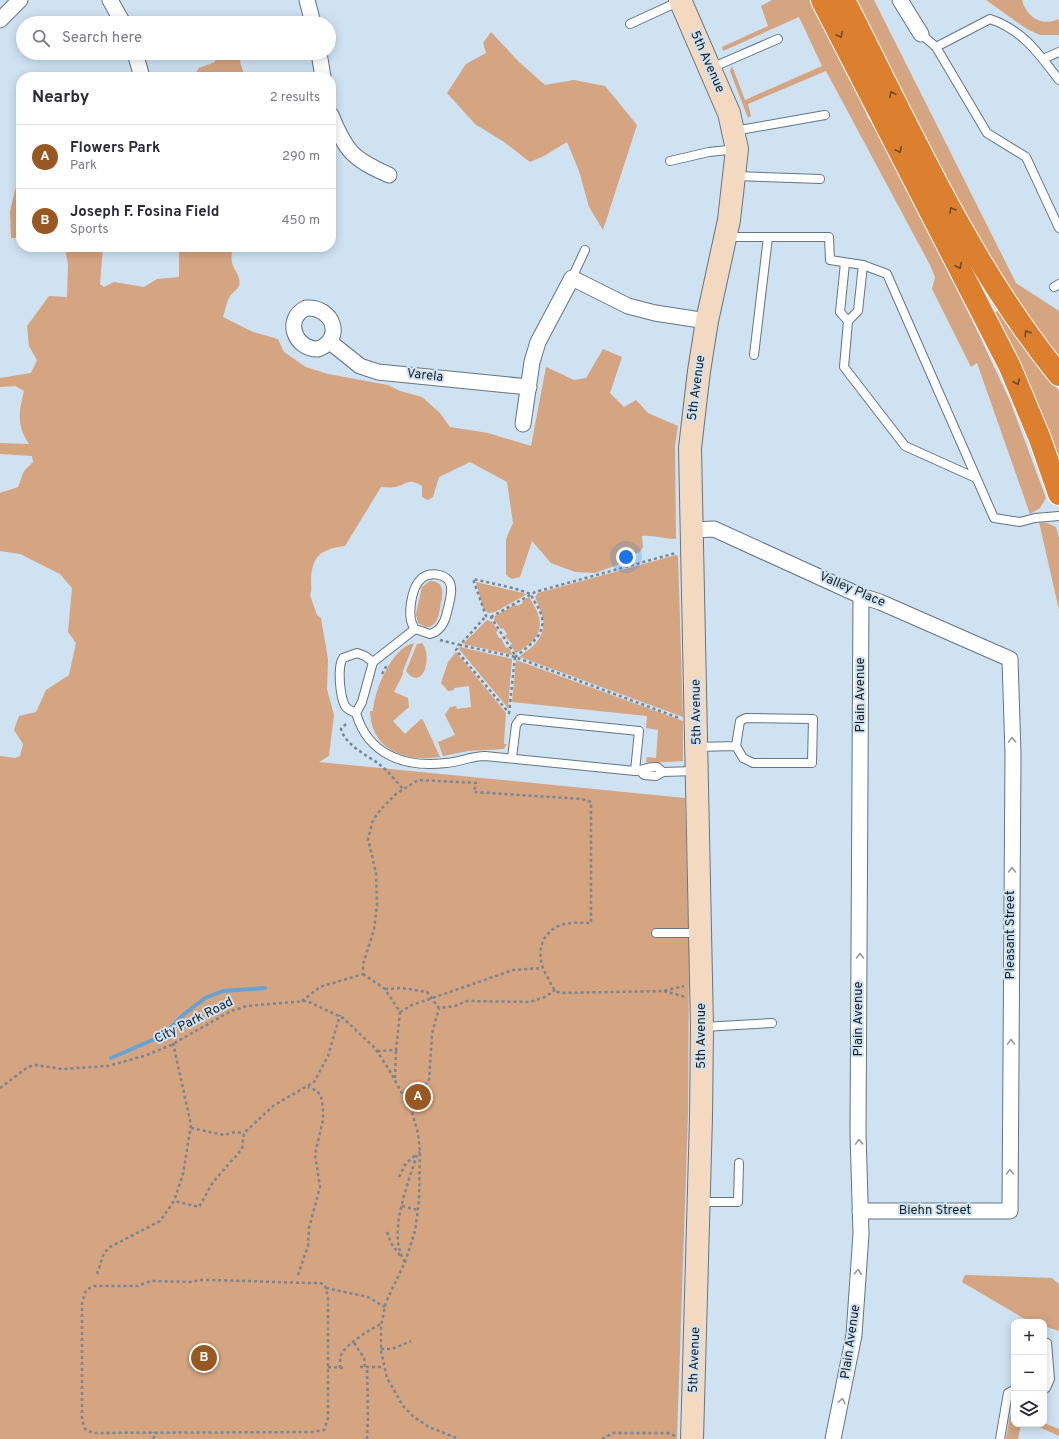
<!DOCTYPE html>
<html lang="en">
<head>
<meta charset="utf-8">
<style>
	:root { --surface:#fff; --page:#f7f7f7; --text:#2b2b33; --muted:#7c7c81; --line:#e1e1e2; --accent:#985821 }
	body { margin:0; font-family:Overpass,sans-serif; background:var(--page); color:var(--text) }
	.controls { position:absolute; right:12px; bottom:12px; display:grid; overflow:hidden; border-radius:8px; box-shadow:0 2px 10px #0003 }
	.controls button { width:36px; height:36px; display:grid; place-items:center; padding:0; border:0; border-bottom:1px solid var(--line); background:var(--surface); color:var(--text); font:20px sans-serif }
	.you { position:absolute; left:626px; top:557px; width:14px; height:14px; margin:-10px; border:3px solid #fff; border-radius:50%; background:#1a73e8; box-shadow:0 0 0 6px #1a73e833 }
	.badge { display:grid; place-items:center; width:26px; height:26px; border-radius:50%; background:var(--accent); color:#fff; font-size:13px; font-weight:700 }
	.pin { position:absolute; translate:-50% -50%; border:2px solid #fff; box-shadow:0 1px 4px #0006 }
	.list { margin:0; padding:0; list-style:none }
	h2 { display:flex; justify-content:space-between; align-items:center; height:52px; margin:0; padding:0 16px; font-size:17px }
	h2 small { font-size:13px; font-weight:400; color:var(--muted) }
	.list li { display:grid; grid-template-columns:26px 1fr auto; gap:12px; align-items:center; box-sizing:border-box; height:64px; padding:0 16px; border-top:1px solid var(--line) }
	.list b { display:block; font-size:15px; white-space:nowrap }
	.list p { margin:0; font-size:13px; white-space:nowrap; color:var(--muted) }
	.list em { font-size:13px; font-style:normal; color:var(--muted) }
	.icon { flex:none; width:22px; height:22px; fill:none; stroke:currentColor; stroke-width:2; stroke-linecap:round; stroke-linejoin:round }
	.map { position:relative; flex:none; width:1059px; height:1439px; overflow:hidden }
	.search { position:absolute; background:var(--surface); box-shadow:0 2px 10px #0003; left:16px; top:16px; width:320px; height:44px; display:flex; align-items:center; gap:10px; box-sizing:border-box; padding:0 14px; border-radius:22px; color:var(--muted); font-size:15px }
	.panel { position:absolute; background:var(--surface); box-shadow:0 2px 10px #0003; left:16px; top:72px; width:320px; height:180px; border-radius:16px }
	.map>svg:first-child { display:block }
</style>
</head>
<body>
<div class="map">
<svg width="1059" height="1439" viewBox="0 0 1059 1439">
	<rect width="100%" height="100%" fill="#cee2f2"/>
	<g fill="#d5a480">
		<polygon points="772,0 811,0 853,81 868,118 882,137 974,324 1010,401 1046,498 1040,508 1030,514 977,363 971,367 932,289 935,277 930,265 826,71 748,104 751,116 748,118 730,71 732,66 745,100 822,66 799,17 723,51 722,47 768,26 761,6"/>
		<polygon points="855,0 874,0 1016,283 1059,311 1059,362 986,253 942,174"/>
		<path d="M986,0H1022C1026,17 1042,27 1059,19V35H1040L1027,29Z"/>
		<polygon points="491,32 519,62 545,85 574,80 605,86 637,125 603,230 589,207 579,171 567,142 544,156 530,162 504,142 475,124 447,93 466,64 486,53 483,43"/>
		<polygon points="216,53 243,53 240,62 245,77 193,77 199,68 215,62"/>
		<polygon points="17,183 21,183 21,238 11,238 10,211"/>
		<path d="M65,247H103L100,284L104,287L114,282L144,287L157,279L179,277V247H234C225,268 243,272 239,286C237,290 233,292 230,296C227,301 225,311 223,317L253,332L278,339L284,352L306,367L328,374L388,385L400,391L422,397L440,413L450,427L488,433L531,446L546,367L574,380L586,378L603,349L622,357L610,393L624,407L636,400L648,413L678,426L675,446L676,539C664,539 654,535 642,536L643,547L640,552L632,555L631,560L595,573L575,572L551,563L532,541L520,577L512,579L506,575V539L513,523L507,482L470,462L439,477L433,497L428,500L422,497V486C408,477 407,485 395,487C391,488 386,487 381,487L345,546C322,549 312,555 311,580C311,586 312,590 310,595L317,615L321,618L328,659L327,689L334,715L329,756L319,762L685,798L689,954L688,1115L677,1439H0V756L15,758L20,756L23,744L14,730L19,716L36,712L46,690L69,675L76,643L68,632L72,588L60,574L20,554L0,551V493L18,487L24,471L33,462L32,456L0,454V443L29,444C16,424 19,413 24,391L15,386L0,387V378L31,373L37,360L29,346L27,326L49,296L67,297L68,265Z"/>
		<polygon points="999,310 1059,391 1059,471 991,315"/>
		<polygon points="1039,522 1047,523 1056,527 1059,538 1059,610"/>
		<path d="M676,555L678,556L683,717L520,657C522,653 528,651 532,647C550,631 543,615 535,597L538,593Z"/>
		<path d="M430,581C447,581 442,597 440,608C439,613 438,619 435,623C432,626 430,627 426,627L418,623L416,614L422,587Z"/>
		<polygon points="476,582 527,594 495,612 488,613 483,608"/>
		<path d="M529,597C546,623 544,637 516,653L510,645L512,644L505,636L507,634L503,628L501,629L494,619L495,616L516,604L517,606L523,603L522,601Z"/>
		<polygon points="487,620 492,622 498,631 496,632 499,638 501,638 506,648 508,647 513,655 463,644"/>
		<path d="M414,643L403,671V674L394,692L408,698L409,707L393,721L405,734L421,719L423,720L440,757C406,762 371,751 370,711H373C374,691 392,647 414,643Z"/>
		<path d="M422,643C433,656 423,693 406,671L417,644Z"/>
		<polygon points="460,647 512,659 508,708 459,649"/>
		<polygon points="456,652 506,713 504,744 507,744 504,749 468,751 443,756 438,742 455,735 445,715 450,707 456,706 457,709 471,707 469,686 454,688 454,690 448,691 441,683 448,662"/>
		<polygon points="516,660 683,721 683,761 651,763 646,762 647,757 656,758 658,730 646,728 647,716 512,702"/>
		<polygon points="965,1275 1052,1278 1059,1284 1059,1331 1044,1326 1044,1322 1033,1322 1023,1318 962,1282"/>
		<polygon points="1014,1412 1014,1424 1021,1424 1018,1439 1006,1439 1010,1416"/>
		<polygon points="1044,1423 1059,1429 1059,1436 1032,1424 1044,1424"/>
	</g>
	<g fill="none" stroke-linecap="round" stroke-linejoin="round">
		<polyline stroke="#63a4d4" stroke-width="4" points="111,1058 164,1035 182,1016 205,998 223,991 265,988"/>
		<g stroke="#637583" stroke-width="10">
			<g id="lane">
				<polyline points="630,24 680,1"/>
				<polyline points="921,34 936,47 987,133 1026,157 1059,228"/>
				<path d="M936,47L990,19C1023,30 1039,54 1059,80"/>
				<polyline points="1043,59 1059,52"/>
				<polyline points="711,68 778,39"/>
				<polyline points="734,131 825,115"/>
				<polyline points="670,161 709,152 737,149"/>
				<polyline points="735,176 820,179"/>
				<polyline points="726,237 829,237 830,260 863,265 887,274 994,518 1020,522 1035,518 1059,516"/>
				<polyline points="845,263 840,312 848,321"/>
				<polyline points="863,265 858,311 848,321 844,367 905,446 976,478"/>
				<polyline points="572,278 585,250"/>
				<polyline points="1054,287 1059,284"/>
				<polyline points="754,355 768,237"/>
				<path d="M357,653L365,656L373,662L362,702L356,713C352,711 348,710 345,706C340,696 337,667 343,658Z"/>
				<path d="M373,662L415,629L430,634C441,631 445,622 447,612C449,604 452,595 451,587C450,574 431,571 422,578C411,587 406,618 415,629"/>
				<path d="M356,713C368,755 405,768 446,763C460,762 471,756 485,756L635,771C642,771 647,766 657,767L663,772"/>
				<polyline points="697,747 736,746 740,721 746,718 813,719 812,763 753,763 743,758 736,746"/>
				<polyline points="512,758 516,725 520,719 639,731 635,771"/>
				<polyline points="640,771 644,775 656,776 663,772 695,771"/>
				<polyline points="656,933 699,933"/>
				<polyline points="703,1027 772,1023"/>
				<polyline points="700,1202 738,1202 739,1163"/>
				<polyline points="1044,1389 1046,1388 1050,1379 1047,1343"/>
				<polyline points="1000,1439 1008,1393 1014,1390"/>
			</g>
		</g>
		<g stroke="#637583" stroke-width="17">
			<g id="street">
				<polyline points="110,0 123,23"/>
				<polyline points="307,0 313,23"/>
				<polyline points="900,0 921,34"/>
				<polyline points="0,20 20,0"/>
				<polyline points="135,53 142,77"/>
				<polyline points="319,53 323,77"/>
				<path d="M331,115C346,152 353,159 389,175"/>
				<path d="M306,308C333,306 345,339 318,349C294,349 284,319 306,308Z"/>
				<polyline points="330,342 360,366 378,372 529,387"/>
				<polyline points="523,424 532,362 538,342 572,278 628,306 655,313 707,321"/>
				<polyline points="693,530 714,529 861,596 880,602 1010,659 1013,754 1010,1211 860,1211"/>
				<polyline points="833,1439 854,1335 861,1234 858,1133 861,596"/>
			</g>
		</g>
		<g stroke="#637583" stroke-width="24">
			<polyline id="secondary" points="680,0 729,113 737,149 729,220 707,321 699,371 690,448 702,1027 701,1117 692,1439"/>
		</g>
		<g stroke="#fff" stroke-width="24">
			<g id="highway">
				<polyline points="822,0 1010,367 1040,439 1059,494"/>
				<path d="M844,0C909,127 968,263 1059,375"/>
			</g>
		</g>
		<g stroke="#788691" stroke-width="2.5" stroke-dasharray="3 3" stroke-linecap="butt">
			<polyline points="491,617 535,592 676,553"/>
			<polyline points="440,640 460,645 486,616"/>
			<path d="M515,657C528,646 548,635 541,614C539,607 533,601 531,594L513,588L473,579L486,616L491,617L515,655V657L509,713L456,650L460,645L515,657L679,718"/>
			<polyline points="382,674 387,665"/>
			<path d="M346,724L341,729C346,746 367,755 379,764C388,771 396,781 403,789"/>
			<polyline points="363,974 385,989 400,1012 396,1050 376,1051"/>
			<polyline points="385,989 402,988 427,992 439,1008 455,1006 467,1001 530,1002 545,997 555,990"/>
			<polyline points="664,991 686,997"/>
			<path d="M302,1001L320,987L363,974V964L374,930L377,904L376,873L368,839L373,820L381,809L396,794L418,780L476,783L474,792L582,799L591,802V923C582,923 572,922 564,924C539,931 535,957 547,976C551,983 552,990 560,993L663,991L684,986"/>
			<polyline points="400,1012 412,1005 513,970 542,968"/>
			<polyline points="173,1043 191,1125 183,1174 174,1201"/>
			<polyline points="395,1078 396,1050"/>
			<polyline points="0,1088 28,1067 36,1065 62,1069 108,1066 147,1055 171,1045 231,1011 247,1006 307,1001 343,1018 375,1048 391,1073 412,1112 418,1133 420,1151 419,1201 415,1231 405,1262 386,1302 381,1326 381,1351 387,1378 403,1406 414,1417 429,1427 459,1439"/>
			<polyline points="407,1101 429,1081 432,1034 439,1008"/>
			<polyline points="191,1128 224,1135 235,1132 244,1133"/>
			<polyline points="399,1177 406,1163 417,1154"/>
			<polyline points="402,1206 418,1210"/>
			<polyline points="387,1232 391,1243 401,1257"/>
			<path d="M405,1262C386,1235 409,1182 417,1154L420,1152"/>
			<polyline points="97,1274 104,1253 110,1247 160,1221 174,1201 199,1207 213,1182 242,1149 244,1133 273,1106 314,1082 328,1056 340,1015"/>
			<polyline points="298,1275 308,1246 309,1228 320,1187 315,1154 323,1120 323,1108 321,1096 317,1091 308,1087"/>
			<path d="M200,1280C241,1280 280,1283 320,1283L325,1285L328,1298V1418L324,1430L313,1432L93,1433L85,1429L82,1420V1303L86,1290L94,1286H137L151,1281L192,1282Z"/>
			<polyline points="326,1288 368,1297 385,1307"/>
			<polyline points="354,1343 364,1358 365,1367"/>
			<polyline points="381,1349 392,1349 411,1341"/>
			<polyline points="328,1367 344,1368"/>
			<polyline points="360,1367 384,1367"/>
			<path d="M340,1368C340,1364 340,1359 341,1355C345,1345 372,1328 381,1324"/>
			<polyline points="154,1439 154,1432"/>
			<polyline points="367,1439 368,1417 367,1367"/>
			<polyline points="602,1439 613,1433 668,1433 675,1436"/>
		</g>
		<use href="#lane" stroke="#fff" stroke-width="8"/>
		<use href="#street" stroke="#fff" stroke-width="15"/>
		<use href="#secondary" stroke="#f4d9c1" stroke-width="22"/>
		<use href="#highway" stroke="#dc802f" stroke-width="22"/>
	</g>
	<defs><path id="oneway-chevron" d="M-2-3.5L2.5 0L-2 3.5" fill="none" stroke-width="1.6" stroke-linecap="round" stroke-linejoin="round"/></defs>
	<g stroke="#704a29">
		<use href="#oneway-chevron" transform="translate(840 35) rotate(63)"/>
		<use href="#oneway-chevron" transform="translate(892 94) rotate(-117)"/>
		<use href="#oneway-chevron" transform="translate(899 150) rotate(63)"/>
		<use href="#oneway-chevron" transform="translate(952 210) rotate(-119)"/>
		<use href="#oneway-chevron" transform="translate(959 266) rotate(63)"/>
		<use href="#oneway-chevron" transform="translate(1027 333) rotate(-125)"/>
		<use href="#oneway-chevron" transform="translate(1017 382) rotate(65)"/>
	</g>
	<g stroke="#979a9c">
		<use href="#oneway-chevron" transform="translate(1012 740) rotate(-92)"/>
		<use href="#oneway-chevron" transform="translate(1012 870) rotate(-90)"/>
		<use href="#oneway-chevron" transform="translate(860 956) rotate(-90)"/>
		<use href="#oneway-chevron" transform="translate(1011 1042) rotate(-90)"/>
		<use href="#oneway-chevron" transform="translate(859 1142) rotate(-92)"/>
		<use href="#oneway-chevron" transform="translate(1010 1172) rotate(-90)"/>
		<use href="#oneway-chevron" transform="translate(858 1272) rotate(-86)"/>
		<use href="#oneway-chevron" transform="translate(842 1401) rotate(-78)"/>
	</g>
	<g text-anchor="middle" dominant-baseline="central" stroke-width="4" stroke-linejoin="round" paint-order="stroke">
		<g font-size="13" fill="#171e24" stroke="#cee2f2">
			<text transform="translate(707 62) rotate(66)">5th Avenue</text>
			<text transform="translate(425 376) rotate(6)">Varela</text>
			<text transform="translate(697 388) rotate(-82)">5th Avenue</text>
			<text transform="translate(852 590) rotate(23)">Valley Place</text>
			<text transform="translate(861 695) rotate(-90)">Plain Avenue</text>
			<text transform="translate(697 712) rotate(-91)">5th Avenue</text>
			<text transform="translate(1011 935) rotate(-90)">Pleasant Street</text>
			<text transform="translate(859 1019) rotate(-90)">Plain Avenue</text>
			<text transform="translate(194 1021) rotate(-27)">City Park Road</text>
			<text transform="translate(702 1036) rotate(-90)">5th Avenue</text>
			<text x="935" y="1211">Biehn Street</text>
			<text transform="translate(851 1342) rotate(-82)">Plain Avenue</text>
			<text transform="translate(695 1360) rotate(-88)">5th Avenue</text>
		</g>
	</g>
</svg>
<div class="controls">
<button>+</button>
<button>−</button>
<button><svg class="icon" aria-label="layers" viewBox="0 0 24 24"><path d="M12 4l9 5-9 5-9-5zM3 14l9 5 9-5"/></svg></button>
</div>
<div class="you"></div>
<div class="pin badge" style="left:418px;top:1097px">A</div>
<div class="pin badge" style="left:204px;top:1358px">B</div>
<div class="search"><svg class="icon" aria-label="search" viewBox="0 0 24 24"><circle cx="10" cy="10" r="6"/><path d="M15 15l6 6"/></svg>Search here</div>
<section class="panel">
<h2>Nearby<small>2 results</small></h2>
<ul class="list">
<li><span class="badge">A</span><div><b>Flowers Park</b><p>Park</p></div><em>290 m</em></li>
<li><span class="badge">B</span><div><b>Joseph F. Fosina Field</b><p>Sports</p></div><em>450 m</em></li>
</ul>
</section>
</div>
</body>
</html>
